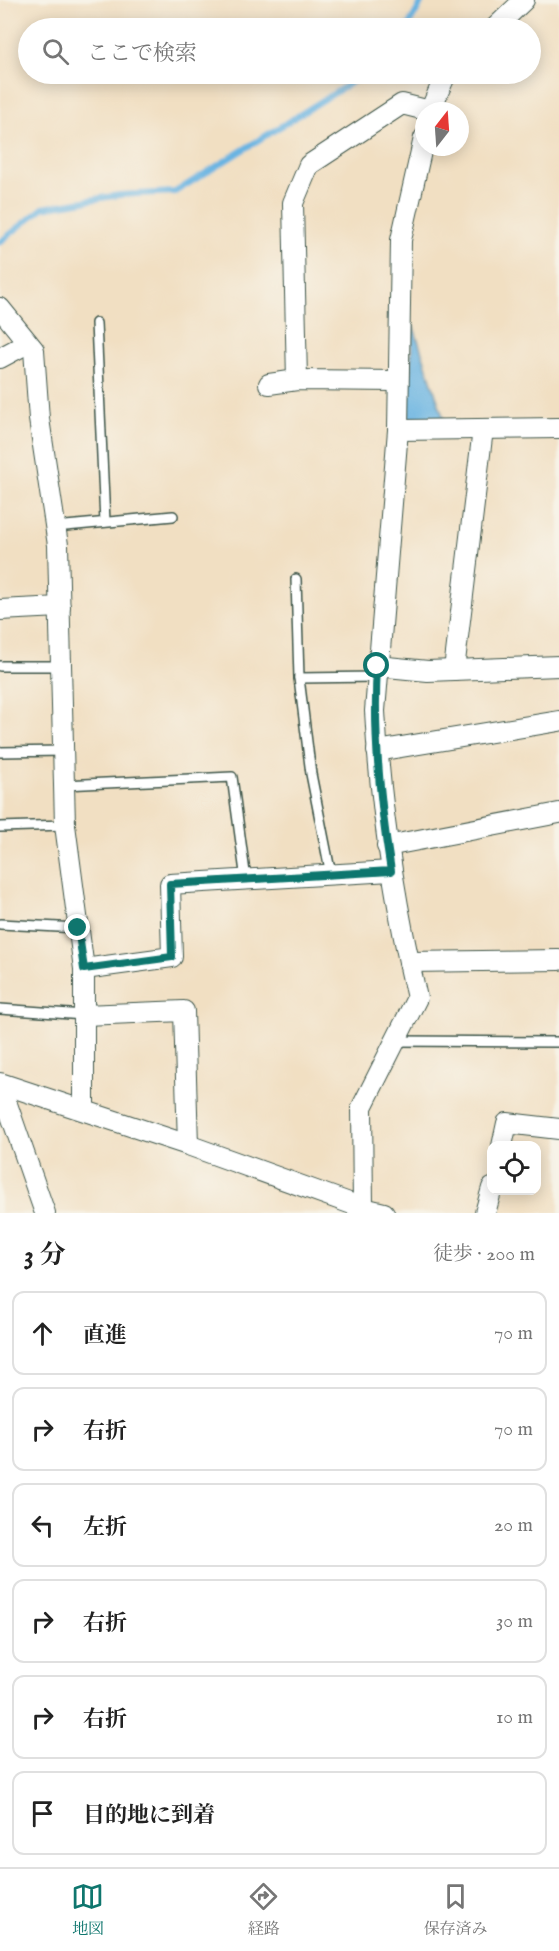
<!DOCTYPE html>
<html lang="ja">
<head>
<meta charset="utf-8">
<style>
	:root { --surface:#fff; --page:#f6f6f6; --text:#222; --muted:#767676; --line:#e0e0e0; --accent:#0f766e }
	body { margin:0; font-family:"IM FELL English","Noto Serif JP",serif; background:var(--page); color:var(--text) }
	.controls { position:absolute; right:18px; bottom:18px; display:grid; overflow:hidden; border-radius:12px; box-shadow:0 3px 15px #0003 }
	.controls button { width:54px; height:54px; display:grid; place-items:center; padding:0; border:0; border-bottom:2px solid var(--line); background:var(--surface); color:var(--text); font:30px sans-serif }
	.compass { position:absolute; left:415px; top:102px; width:54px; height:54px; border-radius:50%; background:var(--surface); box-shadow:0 3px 15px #0003; rotate:17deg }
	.stop { position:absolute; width:18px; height:18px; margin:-14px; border:4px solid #0f766e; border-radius:50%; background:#fff }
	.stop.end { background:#0f766e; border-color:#fff; box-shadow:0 2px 6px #0008 }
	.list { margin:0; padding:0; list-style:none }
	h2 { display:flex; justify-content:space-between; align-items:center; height:78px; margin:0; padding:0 24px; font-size:26px }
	h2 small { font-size:20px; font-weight:400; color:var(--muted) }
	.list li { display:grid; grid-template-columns:39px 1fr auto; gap:18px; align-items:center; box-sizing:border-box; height:84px; margin:0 12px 12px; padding:0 12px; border:2px solid var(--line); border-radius:12px }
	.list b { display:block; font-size:22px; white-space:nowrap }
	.list em { font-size:20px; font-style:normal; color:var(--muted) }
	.icon { flex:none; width:33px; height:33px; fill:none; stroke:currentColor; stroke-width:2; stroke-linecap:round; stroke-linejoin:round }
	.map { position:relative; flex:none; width:559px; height:1213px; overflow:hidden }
	.search { position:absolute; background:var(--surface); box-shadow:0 3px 15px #0003; left:18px; right:18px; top:18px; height:66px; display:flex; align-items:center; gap:15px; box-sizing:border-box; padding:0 21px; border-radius:33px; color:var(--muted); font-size:22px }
	.sheet { height:654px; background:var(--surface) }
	nav { display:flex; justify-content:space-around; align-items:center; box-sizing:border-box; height:84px; border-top:2px solid var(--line); background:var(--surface); font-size:16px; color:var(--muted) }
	nav a { display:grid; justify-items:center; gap:3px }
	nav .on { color:var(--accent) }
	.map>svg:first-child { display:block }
</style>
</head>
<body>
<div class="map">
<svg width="559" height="1213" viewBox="0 0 559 1213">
	<rect width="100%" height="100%" fill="#f7f3e8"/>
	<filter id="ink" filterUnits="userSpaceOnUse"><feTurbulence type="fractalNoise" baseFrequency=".0167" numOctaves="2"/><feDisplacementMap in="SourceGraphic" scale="12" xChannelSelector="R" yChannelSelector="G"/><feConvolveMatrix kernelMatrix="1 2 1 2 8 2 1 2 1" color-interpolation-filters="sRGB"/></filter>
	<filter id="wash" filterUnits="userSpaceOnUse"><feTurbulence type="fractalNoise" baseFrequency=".008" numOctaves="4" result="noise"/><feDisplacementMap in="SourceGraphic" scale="24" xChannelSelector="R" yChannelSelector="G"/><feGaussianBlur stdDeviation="1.35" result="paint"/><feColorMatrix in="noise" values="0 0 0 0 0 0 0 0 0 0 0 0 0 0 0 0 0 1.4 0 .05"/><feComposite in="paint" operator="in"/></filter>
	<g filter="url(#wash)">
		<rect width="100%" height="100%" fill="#f1dfc2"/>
		<polygon fill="#69b4e2" stroke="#44788b" stroke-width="1.5" points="413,325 445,423 408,421"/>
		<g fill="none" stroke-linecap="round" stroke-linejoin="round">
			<g stroke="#69b4e2" stroke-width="6">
				<polyline points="407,28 423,0"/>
				<polyline points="0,242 43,208 119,195 175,192 365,74"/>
			</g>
		</g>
	</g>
	<g filter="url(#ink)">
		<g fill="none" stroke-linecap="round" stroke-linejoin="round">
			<g stroke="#3e5549" stroke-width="12">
				<g id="service">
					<polyline points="96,323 105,522"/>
					<polyline points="55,527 173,516"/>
					<polyline points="296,579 299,678 311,774 331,875"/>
					<polyline points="0,666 61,666"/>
					<polyline points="299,678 377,677"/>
					<polyline points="0,752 63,751"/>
					<polyline points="64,785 232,777 246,880"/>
					<polyline points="0,827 65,825"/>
					<polyline points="0,924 78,928"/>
					<polyline points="0,1009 84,1015"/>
					<polyline points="396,1041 559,1042"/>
				</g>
			</g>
			<g stroke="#3e5549" stroke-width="22">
				<g id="minor">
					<polyline points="495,28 524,0"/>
					<polyline points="430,111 446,74"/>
					<polyline points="0,308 34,350 39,419 58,545 65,825 84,969 84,1110"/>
					<polyline points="0,358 28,343"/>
					<polyline points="297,380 293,203 309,165 402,104 430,111"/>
					<polyline points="269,384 297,380 398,381"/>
					<polyline points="398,430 559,428"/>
					<polyline points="0,610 60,607"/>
					<polyline points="377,666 428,671 559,666"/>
					<polyline points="454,670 483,429"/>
					<polyline points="377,751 559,721"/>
					<polyline points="387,846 559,813"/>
					<polyline points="409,962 559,960"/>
					<polyline points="84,969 172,957 170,884 391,871"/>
					<polyline points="84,1015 184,1011 188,1145"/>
					<polyline points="0,1083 188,1145 363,1208 384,1213"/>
					<polyline points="0,1084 45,1213"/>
					<polyline points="502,1146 507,1123 559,1129"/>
					<path d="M367,1213L363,1208L362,1107L417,998C395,903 380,808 375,711L398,430L401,240L424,138"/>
					<polyline points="485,1213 492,1188"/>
				</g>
			</g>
			<use href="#service" stroke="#fff" stroke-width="9"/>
			<use href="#minor" stroke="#fff" stroke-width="20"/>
		</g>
	</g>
	<g fill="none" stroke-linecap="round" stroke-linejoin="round" filter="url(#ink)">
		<path stroke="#0f766e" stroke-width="8" d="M78,928L84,969L172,957L170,884L391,871C380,804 373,735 377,666"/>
	</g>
</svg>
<div class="controls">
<button><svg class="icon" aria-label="locate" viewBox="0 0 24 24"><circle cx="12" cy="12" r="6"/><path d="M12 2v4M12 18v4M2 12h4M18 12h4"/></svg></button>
</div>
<svg class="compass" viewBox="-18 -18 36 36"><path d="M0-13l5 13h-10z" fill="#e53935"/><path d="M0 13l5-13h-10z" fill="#767676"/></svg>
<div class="stop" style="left:377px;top:666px"></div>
<div class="stop end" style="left:78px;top:928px"></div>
<div class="search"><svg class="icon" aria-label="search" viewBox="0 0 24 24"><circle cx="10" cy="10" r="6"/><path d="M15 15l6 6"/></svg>ここで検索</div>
</div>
<section class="sheet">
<h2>3 分<small>徒歩 · 200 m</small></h2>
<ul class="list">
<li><svg class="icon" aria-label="ahead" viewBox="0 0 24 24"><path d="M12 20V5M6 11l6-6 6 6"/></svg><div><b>直進</b></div><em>70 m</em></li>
<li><svg class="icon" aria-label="right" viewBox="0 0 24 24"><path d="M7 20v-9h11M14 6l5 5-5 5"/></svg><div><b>右折</b></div><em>70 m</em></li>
<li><svg class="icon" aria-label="left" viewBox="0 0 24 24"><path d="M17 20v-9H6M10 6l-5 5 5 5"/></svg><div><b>左折</b></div><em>20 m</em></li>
<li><svg class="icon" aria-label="right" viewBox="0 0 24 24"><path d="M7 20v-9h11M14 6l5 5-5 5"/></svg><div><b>右折</b></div><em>30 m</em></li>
<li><svg class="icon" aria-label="right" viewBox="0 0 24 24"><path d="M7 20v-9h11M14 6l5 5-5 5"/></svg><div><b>右折</b></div><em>10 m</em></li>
<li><svg class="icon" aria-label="arrive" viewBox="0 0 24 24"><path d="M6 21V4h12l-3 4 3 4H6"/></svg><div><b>目的地に到着</b></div></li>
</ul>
</section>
<nav>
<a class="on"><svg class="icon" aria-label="map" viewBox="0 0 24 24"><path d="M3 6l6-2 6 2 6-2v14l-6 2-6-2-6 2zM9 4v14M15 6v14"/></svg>地図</a>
<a><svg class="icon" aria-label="directions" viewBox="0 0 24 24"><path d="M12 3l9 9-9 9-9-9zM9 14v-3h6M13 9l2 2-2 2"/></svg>経路</a>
<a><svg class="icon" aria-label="saved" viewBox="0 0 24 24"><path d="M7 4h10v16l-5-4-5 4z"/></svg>保存済み</a>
</nav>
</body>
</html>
